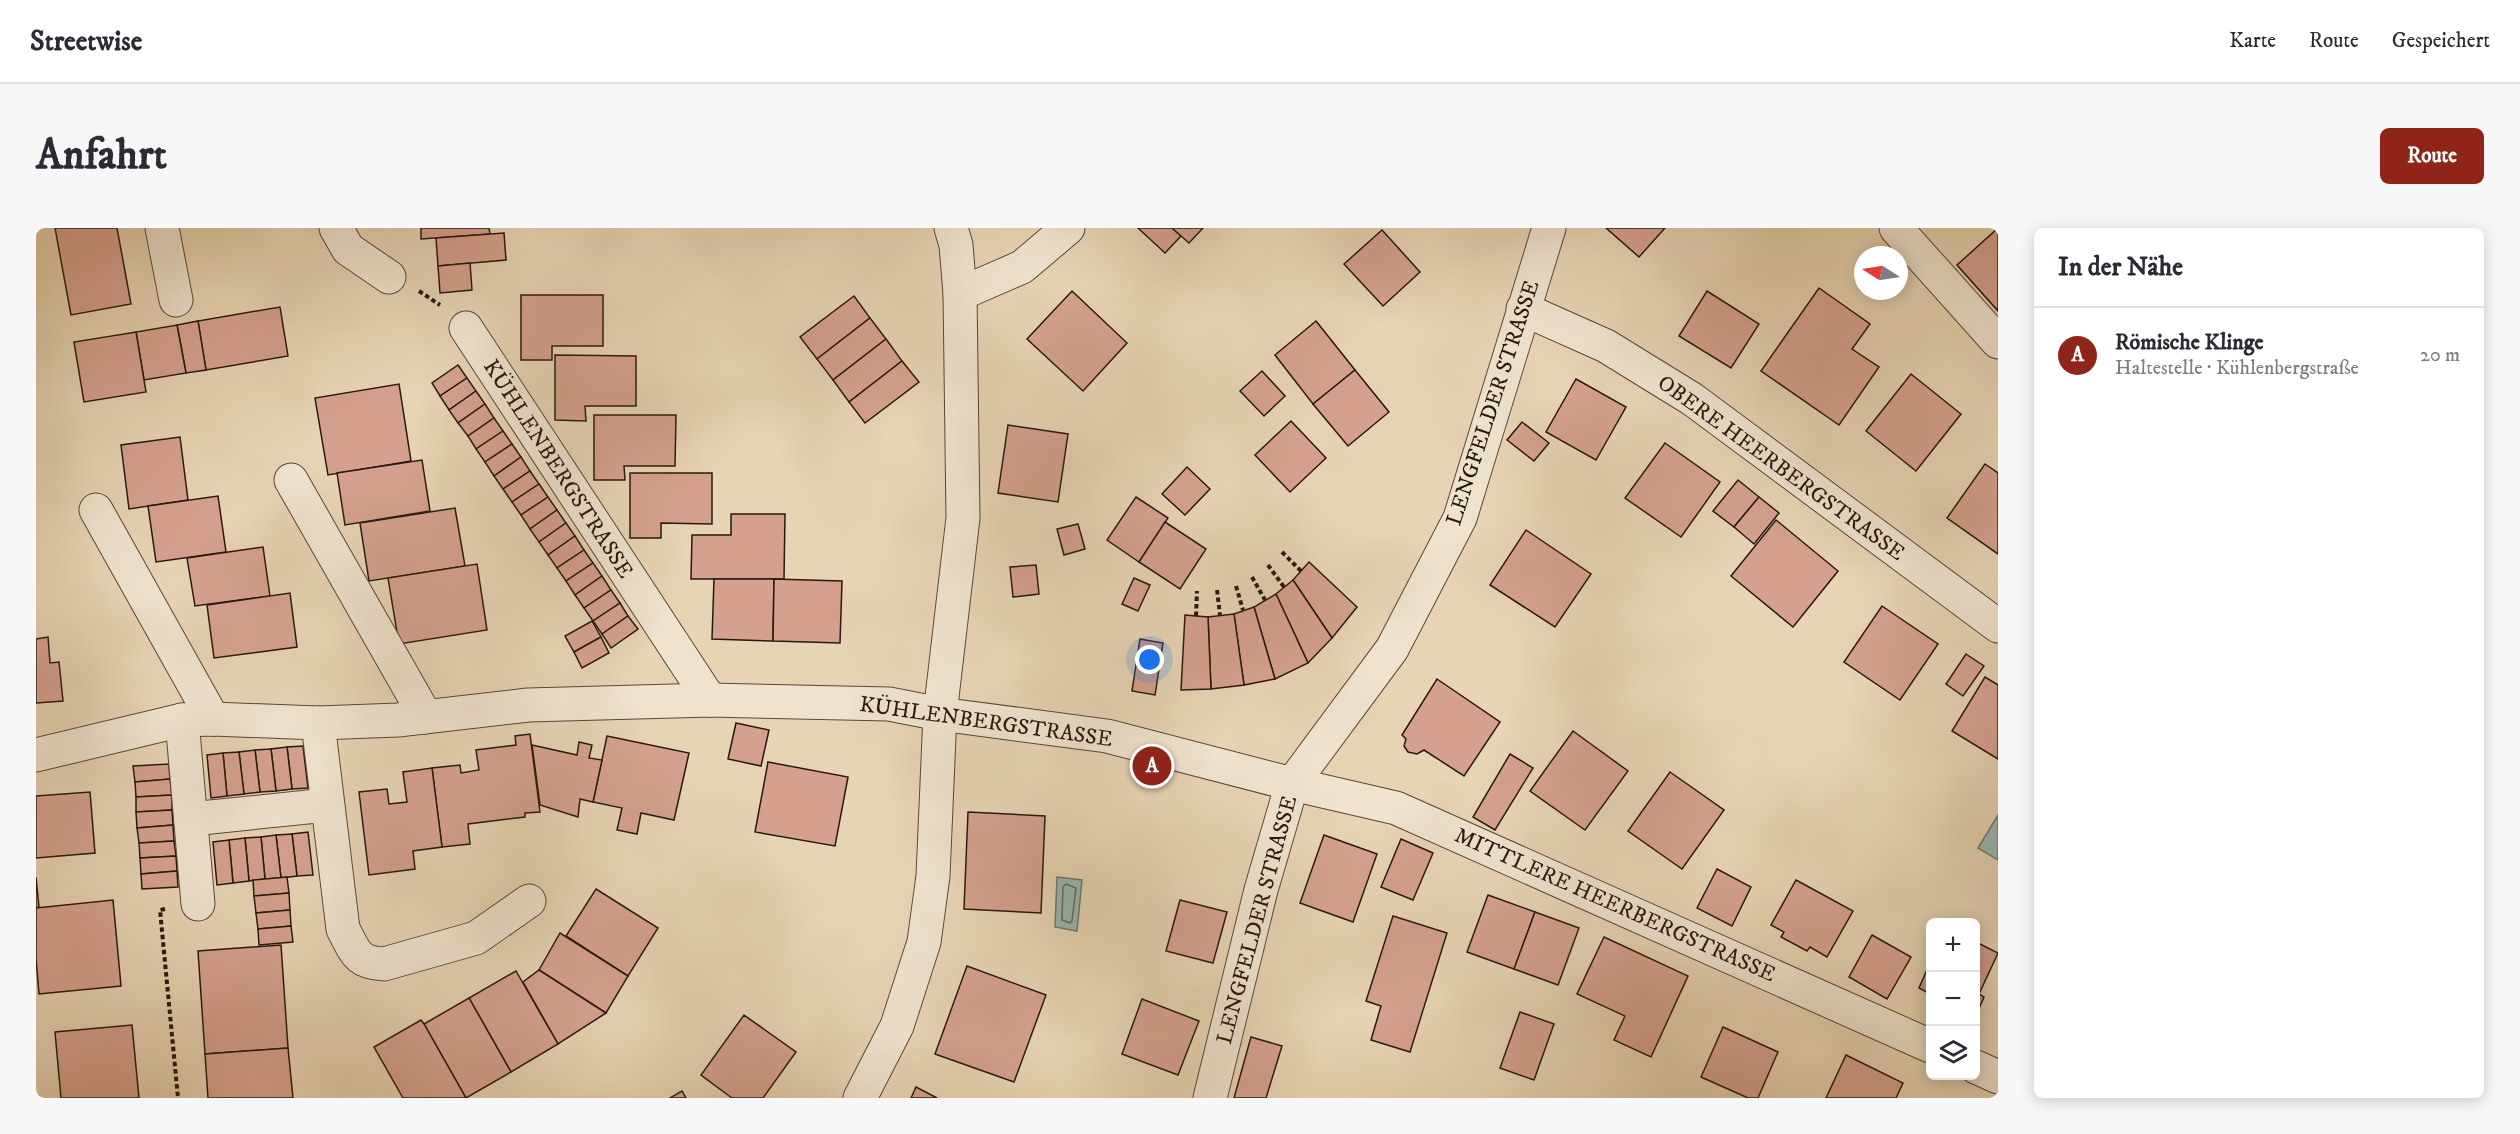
<!DOCTYPE html>
<html lang="de">
<head>
<meta charset="utf-8">
<style>
	:root { --surface:#fff; --page:#f7f7f7; --text:#2b2b33; --muted:#7c7c81; --line:#e1e1e2; --accent:#8f2418 }
	body { margin:0; font-family:"IM FELL DW Pica",serif; background:var(--page); color:var(--text) }
	.controls { position:absolute; right:18px; bottom:18px; display:grid; overflow:hidden; border-radius:9px; box-shadow:0 3px 15px #0003 }
	.controls button { width:54px; height:54px; display:grid; place-items:center; padding:0; border:0; border-bottom:2px solid var(--line); background:var(--surface); color:var(--text); font:30px sans-serif }
	.compass { position:absolute; left:1818px; top:18px; width:54px; height:54px; border-radius:50%; background:var(--surface); box-shadow:0 3px 15px #0003; rotate:282deg }
	.you { position:absolute; left:1114px; top:432px; width:21px; height:21px; margin:-15px; border:4px solid #fff; border-radius:50%; background:#1a73e8; box-shadow:0 0 0 9px #1a73e833 }
	.badge { display:grid; place-items:center; width:39px; height:39px; border-radius:50%; background:var(--accent); color:#fff; font-size:20px; font-weight:700 }
	.pin { position:absolute; translate:-50% -50%; border:3px solid #fff; box-shadow:0 2px 6px #0006 }
	.list { margin:0; padding:0; list-style:none }
	h2 { display:flex; justify-content:space-between; align-items:center; height:78px; margin:0; padding:0 24px; font-size:26px }
	h2 small { font-size:20px; font-weight:400; color:var(--muted) }
	.list li { display:grid; grid-template-columns:39px 1fr auto; gap:18px; align-items:center; box-sizing:border-box; height:96px; padding:0 24px; border-top:2px solid var(--line) }
	.list b { display:block; font-size:22px; white-space:nowrap }
	.list p { margin:0; font-size:20px; white-space:nowrap; color:var(--muted) }
	.list em { font-size:20px; font-style:normal; color:var(--muted) }
	.icon { flex:none; width:33px; height:33px; fill:none; stroke:currentColor; stroke-width:2; stroke-linecap:round; stroke-linejoin:round }
	.map { position:relative; flex:none; width:1962px; height:870px; overflow:hidden; border-radius:9px }
	header { display:flex; align-items:center; gap:36px; box-sizing:border-box; height:84px; padding:0 30px; background:var(--surface); border-bottom:2px solid var(--line) }
	header strong { font-size:28px }
	nav { display:flex; gap:33px; margin-inline-start:auto; font-size:21px }
	.intro { display:flex; align-items:center; justify-content:space-between; box-sizing:border-box; height:144px; padding:0 36px }
	h1 { margin:0; font-size:42px }
	.button { padding:15px 27px; border-radius:9px; background:var(--accent); color:#fff; font-size:21px; font-weight:700 }
	main { display:flex; gap:36px; padding:0 36px }
	aside { flex:1; background:var(--surface); border-radius:9px; box-shadow:0 3px 15px #0003 }
	.map>svg:first-child { display:block }
</style>
</head>
<body>
<header>
<strong>Streetwise</strong>
<nav><a>Karte</a><a>Route</a><a>Gespeichert</a></nav>
</header>
<div class="intro"><h1>Anfahrt</h1><a class="button">Route</a></div>
<main>
<div class="map">
<svg width="1962" height="870" viewBox="0 0 1962 870">
	<rect width="100%" height="100%" fill="#e7d4b3"/>
	<filter id="stains"><feTurbulence type="fractalNoise" baseFrequency=".00333" numOctaves="4"/><feColorMatrix values="0 0 0 0 .2 0 0 0 0 .09 0 0 0 0 .02 0 0 0 .5 -.17"/></filter>
	<radialGradient id="worn" r=".72"><stop offset=".6" stop-color="#630" stop-opacity="0"/><stop offset="1" stop-color="#630" stop-opacity=".3"/></radialGradient>
	<g fill="#98b7b3" stroke="#6c7771" stroke-width="1.5">
		<polygon points="1962,587 1962,632 1942,620"/>
		<polygon points="1021,649 1046,652 1041,703 1019,699"/>
	</g>
	<g fill="none" stroke-linecap="round" stroke-linejoin="round">
		<polygon stroke="#606861" stroke-width="1.5" points="1030,656 1040,660 1036,693 1034,695 1026,692 1027,659"/>
	</g>
	<g fill="#d5a18e" stroke="#29180f" stroke-width="1.5">
		<polygon points="19,0 81,0 95,76 35,87"/>
		<polygon points="385,0 453,0 454,6 385,11"/>
		<polygon points="1102,0 1136,0 1145,8 1129,25"/>
		<polygon points="1136,0 1167,0 1153,15"/>
		<polygon points="1570,0 1629,0 1603,29"/>
		<polygon points="1962,0 1962,83 1921,37"/>
		<polygon points="1346,2 1384,44 1347,78 1308,36"/>
		<polygon points="468,5 470,32 402,38 400,10"/>
		<polygon points="434,35 436,62 404,65 402,38"/>
		<polygon points="1783,60 1834,96 1816,121 1843,139 1803,197 1725,143"/>
		<polygon points="1036,63 1091,115 1047,163 991,111"/>
		<polygon points="1671,63 1723,96 1695,140 1643,108"/>
		<polygon points="485,67 567,67 567,118 516,118 516,132 485,132"/>
		<polygon points="818,68 834,90 781,131 764,109"/>
		<polygon points="244,79 252,128 170,142 162,93"/>
		<polygon points="834,90 850,111 797,152 781,131"/>
		<polygon points="162,93 170,142 150,145 141,97"/>
		<polygon points="1280,93 1319,142 1277,176 1239,127"/>
		<polygon points="141,97 150,145 108,152 100,104"/>
		<polygon points="100,104 110,164 48,174 38,114"/>
		<polygon points="850,111 866,133 813,174 797,152"/>
		<polygon points="519,127 600,128 600,178 549,178 550,193 519,192"/>
		<polygon points="866,133 883,154 829,195 813,174"/>
		<polygon points="422,137 431,150 404,168 396,155"/>
		<polygon points="1319,142 1353,184 1312,218 1277,176"/>
		<polygon points="1226,143 1249,168 1228,188 1204,163"/>
		<polygon points="1875,146 1925,186 1880,243 1830,203"/>
		<polygon points="431,150 440,163 413,182 404,168"/>
		<polygon points="1540,151 1590,179 1560,232 1510,204"/>
		<polygon points="363,156 375,233 292,247 279,170"/>
		<polygon points="440,163 449,176 422,195 413,182"/>
		<polygon points="449,176 458,190 432,208 422,195"/>
		<polygon points="558,187 640,187 639,238 588,238 589,252 558,252"/>
		<polygon points="458,190 467,203 440,221 432,208"/>
		<polygon points="1255,193 1290,230 1254,264 1219,227"/>
		<polygon points="1486,194 1513,215 1498,233 1471,212"/>
		<polygon points="972,197 1032,206 1022,274 962,265"/>
		<polygon points="467,203 476,216 449,234 440,221"/>
		<polygon points="144,209 152,272 93,281 85,217"/>
		<polygon points="1629,215 1684,254 1645,309 1589,270"/>
		<polygon points="476,216 485,229 458,248 449,234"/>
		<polygon points="485,229 494,243 467,261 458,248"/>
		<polygon points="386,232 394,283 309,297 301,245"/>
		<polygon points="1949,236 1962,245 1962,326 1911,290"/>
		<polygon points="1151,239 1174,261 1149,287 1126,266"/>
		<polygon points="494,243 503,256 476,274 467,261"/>
		<polygon points="594,245 676,245 676,296 625,295 625,310 594,310"/>
		<polygon points="1702,252 1723,269 1698,299 1677,283"/>
		<polygon points="503,256 512,269 485,287 476,274"/>
		<polygon points="182,268 190,324 120,334 112,278"/>
		<polygon points="512,269 521,282 494,301 485,287"/>
		<polygon points="1100,269 1132,290 1103,334 1071,312"/>
		<polygon points="1723,269 1743,285 1718,316 1698,299"/>
		<polygon points="419,280 429,338 333,353 324,295"/>
		<polygon points="521,282 530,295 503,314 494,301"/>
		<polygon points="695,286 749,286 748,351 655,351 656,307 695,307"/>
		<polygon points="1740,292 1802,343 1757,399 1695,348"/>
		<polygon points="1129,294 1170,321 1144,361 1103,334"/>
		<polygon points="530,295 539,308 512,327 503,314"/>
		<polygon points="1042,296 1049,321 1028,327 1021,301"/>
		<polygon points="1490,302 1555,346 1519,399 1454,357"/>
		<polygon points="539,308 548,322 521,340 512,327"/>
		<polygon points="227,319 234,368 159,378 151,330"/>
		<polygon points="548,322 557,335 530,353 521,340"/>
		<polygon points="1273,334 1321,379 1296,410 1257,352"/>
		<polygon points="557,335 566,348 539,367 530,353"/>
		<polygon points="441,336 451,402 363,416 352,350"/>
		<polygon points="1000,337 1003,366 977,369 974,339"/>
		<polygon points="566,348 575,362 548,380 539,367"/>
		<polygon points="1098,350 1114,357 1102,383 1086,376"/>
		<polygon points="678,351 738,351 737,413 676,411"/>
		<polygon points="738,351 806,353 804,415 737,413"/>
		<polygon points="1257,352 1296,410 1272,435 1240,366"/>
		<polygon points="575,362 584,375 557,393 548,380"/>
		<polygon points="254,365 261,419 178,430 171,377"/>
		<polygon points="1240,366 1272,435 1239,451 1218,379"/>
		<polygon points="584,375 592,388 566,406 557,393"/>
		<polygon points="1846,378 1902,416 1864,472 1808,434"/>
		<polygon points="1218,379 1239,451 1208,457 1198,386"/>
		<polygon points="1198,386 1208,457 1175,461 1172,389"/>
		<polygon points="1149,387 1172,389 1175,461 1145,462"/>
		<polygon points="592,388 602,401 575,420 566,406"/>
		<polygon points="556,393 565,409 538,424 529,408"/>
		<polygon points="12,409 14,435 23,434 27,473 0,475 0,411"/>
		<polygon points="565,409 573,425 546,440 538,424"/>
		<polygon points="1104,411 1127,415 1119,467 1096,463"/>
		<polygon points="1930,426 1948,438 1927,468 1910,456"/>
		<polygon points="1949,449 1962,457 1962,531 1916,503"/>
		<polygon points="1401,451 1464,494 1428,548 1388,522 1381,526 1372,524 1368,518 1370,511 1366,507"/>
		<polygon points="700,495 733,502 725,538 692,531"/>
		<polygon points="1537,503 1592,543 1549,602 1494,563"/>
		<polygon points="494,506 504,584 489,585 489,589 432,596 434,616 406,619 396,540 424,537 425,545 443,542 440,522 480,517 479,508"/>
		<polygon points="571,508 653,525 638,592 605,585 601,606 581,602 586,580 557,574"/>
		<polygon points="543,514 556,517 553,530 566,532 557,574 544,571 542,589 504,577 496,517 541,527"/>
		<polygon points="267,518 272,560 256,561 251,519"/>
		<polygon points="251,519 256,561 240,563 235,521"/>
		<polygon points="235,521 240,563 224,564 219,522"/>
		<polygon points="219,522 224,564 208,566 203,524"/>
		<polygon points="203,524 208,566 191,568 187,525"/>
		<polygon points="187,525 191,568 175,570 171,527"/>
		<polygon points="1474,526 1497,540 1459,602 1437,589"/>
		<polygon points="732,534 812,549 799,618 719,604"/>
		<polygon points="133,536 134,551 99,554 97,538"/>
		<polygon points="396,540 406,619 377,623 379,641 333,647 323,564 351,561 353,576 371,574 367,544"/>
		<polygon points="1634,544 1688,582 1646,641 1592,603"/>
		<polygon points="134,551 136,567 100,569 99,554"/>
		<polygon points="54,564 59,625 0,630 0,568"/>
		<polygon points="136,567 136,582 100,584 100,569"/>
		<polygon points="136,582 137,597 101,600 100,584"/>
		<polygon points="932,584 1009,588 1005,685 928,681"/>
		<polygon points="137,597 138,613 103,615 101,600"/>
		<polygon points="272,604 277,647 261,648 256,606"/>
		<polygon points="256,606 261,648 245,650 240,607"/>
		<polygon points="240,607 245,650 229,651 225,609"/>
		<polygon points="1288,607 1341,626 1317,694 1264,675"/>
		<polygon points="225,609 229,651 213,653 209,610"/>
		<polygon points="209,610 213,653 197,655 193,612"/>
		<polygon points="1365,611 1397,625 1377,672 1345,659"/>
		<polygon points="193,612 197,655 181,657 177,614"/>
		<polygon points="138,613 140,628 104,630 103,615"/>
		<polygon points="140,628 141,643 105,646 104,630"/>
		<polygon points="1681,641 1715,659 1696,698 1661,680"/>
		<polygon points="141,643 142,659 106,661 105,646"/>
		<polygon points="0,649 3,679 0,680"/>
		<polygon points="251,649 253,665 218,668 217,652"/>
		<polygon points="1760,652 1817,683 1791,729 1774,719 1771,723 1745,709 1748,704 1735,697"/>
		<polygon points="560,661 622,700 592,748 530,708"/>
		<polygon points="253,665 254,682 220,685 218,668"/>
		<polygon points="1452,667 1499,684 1478,741 1431,724"/>
		<polygon points="77,672 85,758 3,766 0,731 0,680"/>
		<polygon points="1144,672 1191,684 1177,735 1130,723"/>
		<polygon points="254,682 255,698 222,701 220,685"/>
		<polygon points="1499,684 1543,700 1522,757 1478,741"/>
		<polygon points="1357,688 1411,705 1374,824 1335,812 1345,778 1330,773"/>
		<polygon points="255,698 257,714 223,717 222,701"/>
		<polygon points="524,705 592,748 570,785 503,742"/>
		<polygon points="1836,707 1875,729 1851,771 1813,749"/>
		<polygon points="1568,709 1652,748 1615,829 1578,812 1589,788 1541,766"/>
		<polygon points="1940,714 1962,725 1943,766 1948,769 1940,787"/>
		<polygon points="245,717 252,820 169,826 162,723"/>
		<polygon points="1894,735 1894,766 1883,760"/>
		<polygon points="931,738 1010,767 978,854 899,826"/>
		<polygon points="503,742 570,785 522,816 487,754"/>
		<polygon points="480,743 522,816 475,844 433,770"/>
		<polygon points="433,770 475,844 430,870 388,796"/>
		<polygon points="1106,771 1163,793 1142,847 1086,826"/>
		<polygon points="1484,784 1518,796 1498,852 1464,840"/>
		<polygon points="708,787 760,824 727,870 696,870 665,847"/>
		<polygon points="385,792 388,796 430,870 367,870 338,819"/>
		<polygon points="96,797 103,870 25,870 19,804"/>
		<polygon points="1687,799 1742,824 1722,870 1712,870 1665,849"/>
		<polygon points="1215,809 1246,818 1230,870 1198,870"/>
		<polygon points="252,820 257,870 172,870 169,826"/>
		<polygon points="1810,827 1867,855 1860,870 1790,870"/>
		<polygon points="880,859 901,870 875,870"/>
		<polygon points="646,863 650,870 634,870"/>
	</g>
	<g fill="none" stroke-linecap="round" stroke-linejoin="round">
		<g stroke="#584738" stroke-width="35">
			<g id="minor">
				<polyline points="126,0 140,72"/>
				<polyline points="300,0 312,21 353,49"/>
				<polyline points="1860,0 1962,114"/>
				<polyline points="924,66 986,39 1032,0"/>
				<polyline points="1487,81 1570,118 1656,171 1962,398"/>
				<polyline points="430,100 674,472"/>
				<polyline points="255,252 390,489"/>
				<polyline points="60,282 177,491"/>
				<polyline points="146,492 162,676"/>
				<path d="M282,495L307,701C319,723 320,735 348,736L440,710L493,673"/>
				<polyline points="0,527 146,492 177,491 282,495 362,492 492,477 674,472 853,476 904,486 1071,508 1256,556 1360,580 1894,818"/>
				<polyline points="155,591 291,577"/>
				<polyline points="1940,839 1962,849"/>
				<polyline points="824,870 861,798 888,714 897,648 904,486 927,290 924,66 920,17 915,0"/>
				<polyline points="1174,870 1225,662 1256,556 1356,421 1424,290 1513,0"/>
			</g>
		</g>
		<g stroke="#29180f" stroke-width="4" stroke-dasharray="4.5 3" stroke-linecap="butt">
			<polyline points="383,63 404,77"/>
			<polyline points="1246,324 1265,343"/>
			<polyline points="1232,337 1248,359"/>
			<polyline points="1216,349 1229,372"/>
			<polyline points="1200,358 1207,382"/>
			<polyline points="1181,362 1184,387"/>
			<polyline points="1160,388 1161,363"/>
			<polyline points="129,681 124,682 142,870"/>
		</g>
		<use href="#minor" stroke="#efe3ce" stroke-width="33"/>
	</g>
	<g text-anchor="middle" dominant-baseline="central" stroke-width="6" stroke-linejoin="round" paint-order="stroke">
		<g font-size="22" fill="#29180f" stroke="#efe3ce">
			<text transform="translate(1457 175) rotate(-72)">LENGFELDER STRASSE</text>
			<text transform="translate(1745 240) rotate(36)">OBERE HEERBERGSTRASSE</text>
			<text transform="translate(522 241) rotate(57)">KÜHLENBERGSTRASSE</text>
			<text transform="translate(950 494) rotate(8)">KÜHLENBERGSTRASSE</text>
			<text transform="translate(1579 677) rotate(24)">MITTLERE HEERBERGSTRASSE</text>
			<text transform="translate(1221 692) rotate(-75)">LENGFELDER STRASSE</text>
		</g>
	</g>
	<rect width="100%" height="100%" filter="url(#stains)"/>
	<rect width="100%" height="100%" fill="url(#worn)"/>
</svg>
<div class="controls">
<button>+</button>
<button>−</button>
<button><svg class="icon" aria-label="layers" viewBox="0 0 24 24"><path d="M12 4l9 5-9 5-9-5zM3 14l9 5 9-5"/></svg></button>
</div>
<svg class="compass" viewBox="-18 -18 36 36"><path d="M0-13l5 13h-10z" fill="#e53935"/><path d="M0 13l5-13h-10z" fill="#7c7c81"/></svg>
<div class="you"></div>
<div class="pin badge" style="left:1116px;top:538px">A</div>
</div>
<aside>
<h2>In der Nähe<small></small></h2>
<ul class="list">
<li><span class="badge">A</span><div><b>Römische Klinge</b><p>Haltestelle · Kühlenbergstraße</p></div><em>20 m</em></li>
</ul>
</aside>
</main>
</body>
</html>
